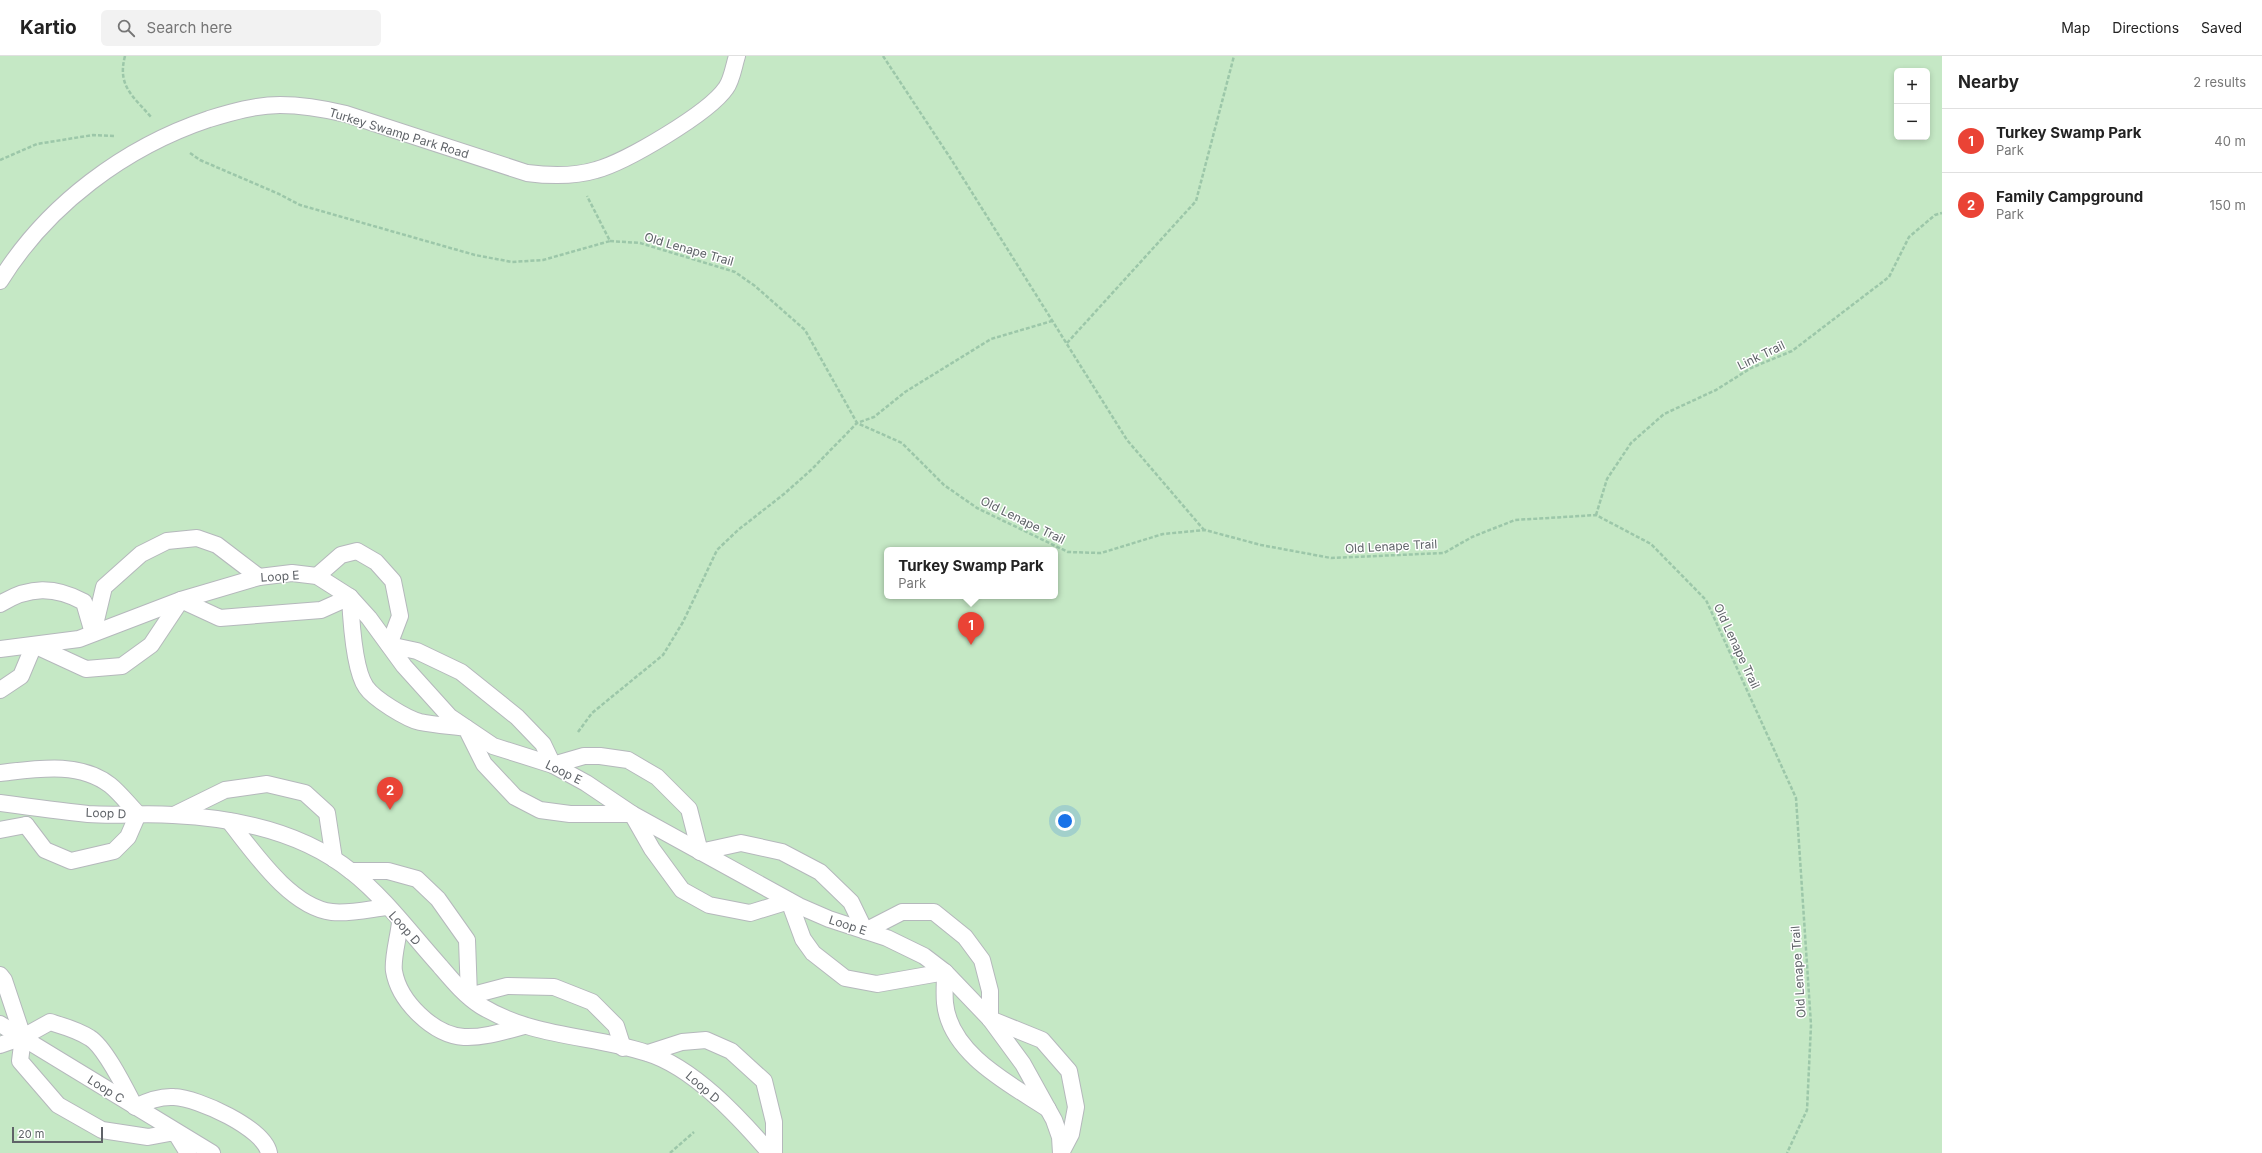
<!DOCTYPE html>
<html lang="en">
<head>
<meta charset="utf-8">
<style>
	:root { --surface:#fff; --page:#f2f2f2; --text:#222; --muted:#767676; --line:#e0e0e0; --accent:#ea4335 }
	body { margin:0; font-family:Inter,sans-serif; background:var(--page); color:var(--text) }
	.controls { position:absolute; right:12px; top:12px; display:grid; overflow:hidden; border-radius:6px; box-shadow:0 2px 6px #0003 }
	.controls button { width:36px; height:36px; display:grid; place-items:center; padding:0; border:0; border-bottom:1px solid var(--line); background:var(--surface); color:var(--text); font:20px sans-serif }
	.scale { position:absolute; left:12px; bottom:10px; width:91px; box-sizing:border-box; padding-left:4px; border:2px solid #5f6368; border-top:0; font-size:11px; line-height:14px; white-space:nowrap; color:#5f6368; -webkit-text-stroke:3px #fff; paint-order:stroke }
	.you { position:absolute; left:1065px; top:765px; width:14px; height:14px; margin:-10px; border:3px solid #fff; border-radius:50%; background:#1a73e8; box-shadow:0 0 0 6px #1a73e833 }
	.badge { display:grid; place-items:center; width:26px; height:26px; border-radius:50%; background:var(--accent); color:#fff; font-size:13px; font-weight:700 }
	.pin { position:absolute; translate:-50% -33px; filter:drop-shadow(0 1px 2px #0008) }
	.pin::after { content:''; position:absolute; top:21px; width:14px; height:12px; background:inherit; clip-path:polygon(0 0,100% 0,50% 100%) }
	.popup { position:absolute; left:884px; top:491px; width:174px; height:52px; box-sizing:border-box; display:grid; place-content:center; border-radius:6px; background:var(--surface); filter:drop-shadow(0 1px 3px #0005); font-size:13px; white-space:nowrap; color:var(--muted) }
	.popup b { font-size:15px; color:var(--text) }
	.popup::after { content:''; position:absolute; left:50%; top:100%; margin-left:-8px; border:8px solid transparent; border-top-color:var(--surface) }
	.list { margin:0; padding:0; list-style:none }
	h2 { display:flex; justify-content:space-between; align-items:center; height:52px; margin:0; padding:0 16px; font-size:17px }
	h2 small { font-size:13px; font-weight:400; color:var(--muted) }
	.list li { display:grid; grid-template-columns:26px 1fr auto; gap:12px; align-items:center; box-sizing:border-box; height:64px; padding:0 16px; border-top:1px solid var(--line) }
	.list b { display:block; font-size:15px; white-space:nowrap }
	.list p { margin:0; font-size:13px; white-space:nowrap; color:var(--muted) }
	.list em { font-size:13px; font-style:normal; color:var(--muted) }
	.icon { flex:none; width:22px; height:22px; fill:none; stroke:currentColor; stroke-width:2; stroke-linecap:round; stroke-linejoin:round }
	.map { position:relative; flex:none; width:1942px; height:1097px; overflow:hidden }
	header { display:flex; align-items:center; gap:24px; box-sizing:border-box; height:56px; padding:0 20px; background:var(--surface); border-bottom:1px solid var(--line) }
	header strong { font-size:19px }
	nav { display:flex; gap:22px; margin-inline-start:auto; font-size:14px }
	.search { width:280px; height:36px; background:var(--page); display:flex; align-items:center; gap:10px; box-sizing:border-box; padding:0 14px; border-radius:6px; color:var(--muted); font-size:15px }
	main { display:flex }
	aside { flex:1; background:var(--surface) }
	.map>svg:first-child { display:block }
</style>
</head>
<body>
<header>
<strong>Kartio</strong>
<div class="search"><svg class="icon" aria-label="search" viewBox="0 0 24 24"><circle cx="10" cy="10" r="6"/><path d="M15 15l6 6"/></svg>Search here</div>
<nav><a>Map</a><a>Directions</a><a>Saved</a></nav>
</header>
<main>
<div class="map">
<svg width="1942" height="1097" viewBox="0 0 1942 1097">
	<rect width="100%" height="100%" fill="#f1efe8"/>
	<path fill="#c5e8c5" fill-rule="evenodd" d="M0,0H1942V1097H0ZM1897,15H1927V81H1897ZM887,494H1055V540H887Z"/>
	<g fill="none" stroke-linecap="round" stroke-linejoin="round">
		<g stroke="#b5b8bc" stroke-width="18">
			<g id="service">
				<path d="M0,225C47,149 125,91 209,63C232,56 256,49 280,49C302,49 325,53 346,58L527,117C550,120 573,121 596,114C626,106 709,57 726,32C732,24 734,9 737,0"/>
				<polyline points="317,520 341,499 357,495 376,506 393,525 400,560 389,589 417,595 461,616 517,661 543,688 553,709 584,700 600,700 628,704 657,721 689,753 700,796 741,787 782,796 820,816 851,846 865,875 902,856 934,856 965,881 982,904 990,935 990,963 1042,984 1069,1015 1076,1051 1071,1078 1061,1097"/>
				<path d="M0,548C29,530 55,530 84,546L93,577L104,531L141,498L167,485L197,482L217,489L259,521"/>
				<polyline points="0,593 79,583 181,544 259,521 292,517 317,520 350,541 369,562 404,610 450,661 493,690 553,709 586,727 632,758 799,850 829,863 887,882 924,900 945,916 990,963 1023,1008 1054,1064 1060,1081 1061,1097"/>
				<path d="M0,634L21,620L34,589L86,613L122,610L151,589L181,544L220,562L321,554L350,541C351,562 354,614 366,631C374,643 407,663 420,666C435,669 451,670 466,672L484,708L515,741L540,754L570,758H632L652,793L682,834L709,849L750,857L789,845L803,883L813,897L845,922L877,928L945,916C945,926 944,937 945,947C950,998 1010,1028 1048,1053"/>
				<path d="M0,717C36,713 79,705 110,729C120,737 129,749 138,758L128,781L114,795L71,805L45,794L26,769"/>
				<path d="M0,747C29,751 59,755 88,758C116,760 145,757 173,759C236,762 302,775 352,816C384,841 412,879 440,910C452,924 465,940 481,950C534,982 592,979 647,997C693,1011 739,1061 770,1097"/>
				<polyline points="174,759 225,734 267,728 305,737 327,757 334,803"/>
				<path d="M229,765C253,795 290,851 332,856C349,858 370,853 387,851"/>
				<polyline points="0,774 26,769"/>
				<polyline points="351,815 388,815 417,823 438,843 467,884 469,940 507,930 554,931 592,946 616,970 623,992"/>
				<path d="M400,866C399,879 392,903 394,915C399,945 433,979 464,981C484,982 505,975 524,970"/>
				<path d="M0,919L4,924L23,981L50,966C63,970 78,974 90,982C105,991 126,1034 135,1051C147,1045 160,1040 174,1041C198,1042 264,1072 269,1097"/>
				<polyline points="0,968 212,1097"/>
				<polyline points="0,989 23,981 20,1005 58,1049 102,1074 148,1081 175,1076 188,1097"/>
				<polyline points="648,997 682,986 706,984 731,995 764,1025 774,1066 774,1097"/>
			</g>
		</g>
		<g stroke="#9cc7a9" stroke-width="2.5" stroke-dasharray="4 2" stroke-linecap="butt">
			<path d="M125,0C117,30 133,40 151,61"/>
			<polyline points="883,0 951,103 1127,384 1204,474"/>
			<polyline points="190,97 200,104 279,138 300,149 475,199 512,206 543,204 610,185 587,140"/>
			<polyline points="0,104 37,88 93,79 114,80"/>
			<polyline points="610,185 640,187 735,216 755,230 805,274 857,367 902,387 944,429 977,452 1068,496 1101,497 1163,478 1205,474 1261,489 1331,502 1444,497 1472,481 1515,464 1596,459 1651,488 1706,544 1796,742 1811,969 1807,1054 1787,1097"/>
			<polyline points="1067,287 1196,145 1234,0"/>
			<polyline points="1596,459 1607,423 1631,387 1664,358 1716,334 1751,312 1792,295 1889,221 1909,181 1935,159 1942,157"/>
			<polyline points="578,676 592,657 663,599 683,566 717,494 738,474 784,438 811,414 857,367 874,361 905,336 991,283 1052,265"/>
			<polyline points="670,1097 694,1076"/>
		</g>
		<use href="#service" stroke="#fff" stroke-width="16"/>
	</g>
	<g text-anchor="middle" dominant-baseline="central" stroke-width="3" stroke-linejoin="round" paint-order="stroke">
		<g font-size="12" fill="#5f6368" stroke="#fff">
			<text transform="translate(399 77) rotate(17)">Turkey Swamp Park Road</text>
			<text transform="translate(689 193) rotate(16)">Old Lenape Trail</text>
			<text transform="translate(1761 299) rotate(-26)">Link Trail</text>
			<text transform="translate(1023 464) rotate(26)">Old Lenape Trail</text>
			<text transform="translate(1391 490) rotate(-3)">Old Lenape Trail</text>
			<text transform="translate(280 520) rotate(-4)">Loop E</text>
			<text transform="translate(1737 590) rotate(65)">Old Lenape Trail</text>
			<text transform="translate(564 716) rotate(26)">Loop E</text>
			<text transform="translate(106 757) rotate(2)">Loop D</text>
			<text transform="translate(848 869) rotate(18)">Loop E</text>
			<text transform="translate(405 872) rotate(48)">Loop D</text>
			<text transform="translate(1798 916) rotate(-94)">Old Lenape Trail</text>
			<text transform="translate(703 1031) rotate(41)">Loop D</text>
			<text transform="translate(106 1033) rotate(32)">Loop C</text>
		</g>
	</g>
</svg>
<div class="controls">
<button>+</button>
<button>−</button>
</div>
<div class="scale">20 m</div>
<div class="you"></div>
<div class="pin badge" style="left:971px;top:589px">1</div>
<div class="popup"><b>Turkey Swamp Park</b>Park</div>
<div class="pin badge" style="left:390px;top:754px">2</div>
</div>
<aside>
<h2>Nearby<small>2 results</small></h2>
<ul class="list">
<li><span class="badge">1</span><div><b>Turkey Swamp Park</b><p>Park</p></div><em>40 m</em></li>
<li><span class="badge">2</span><div><b>Family Campground</b><p>Park</p></div><em>150 m</em></li>
</ul>
</aside>
</main>
</body>
</html>
